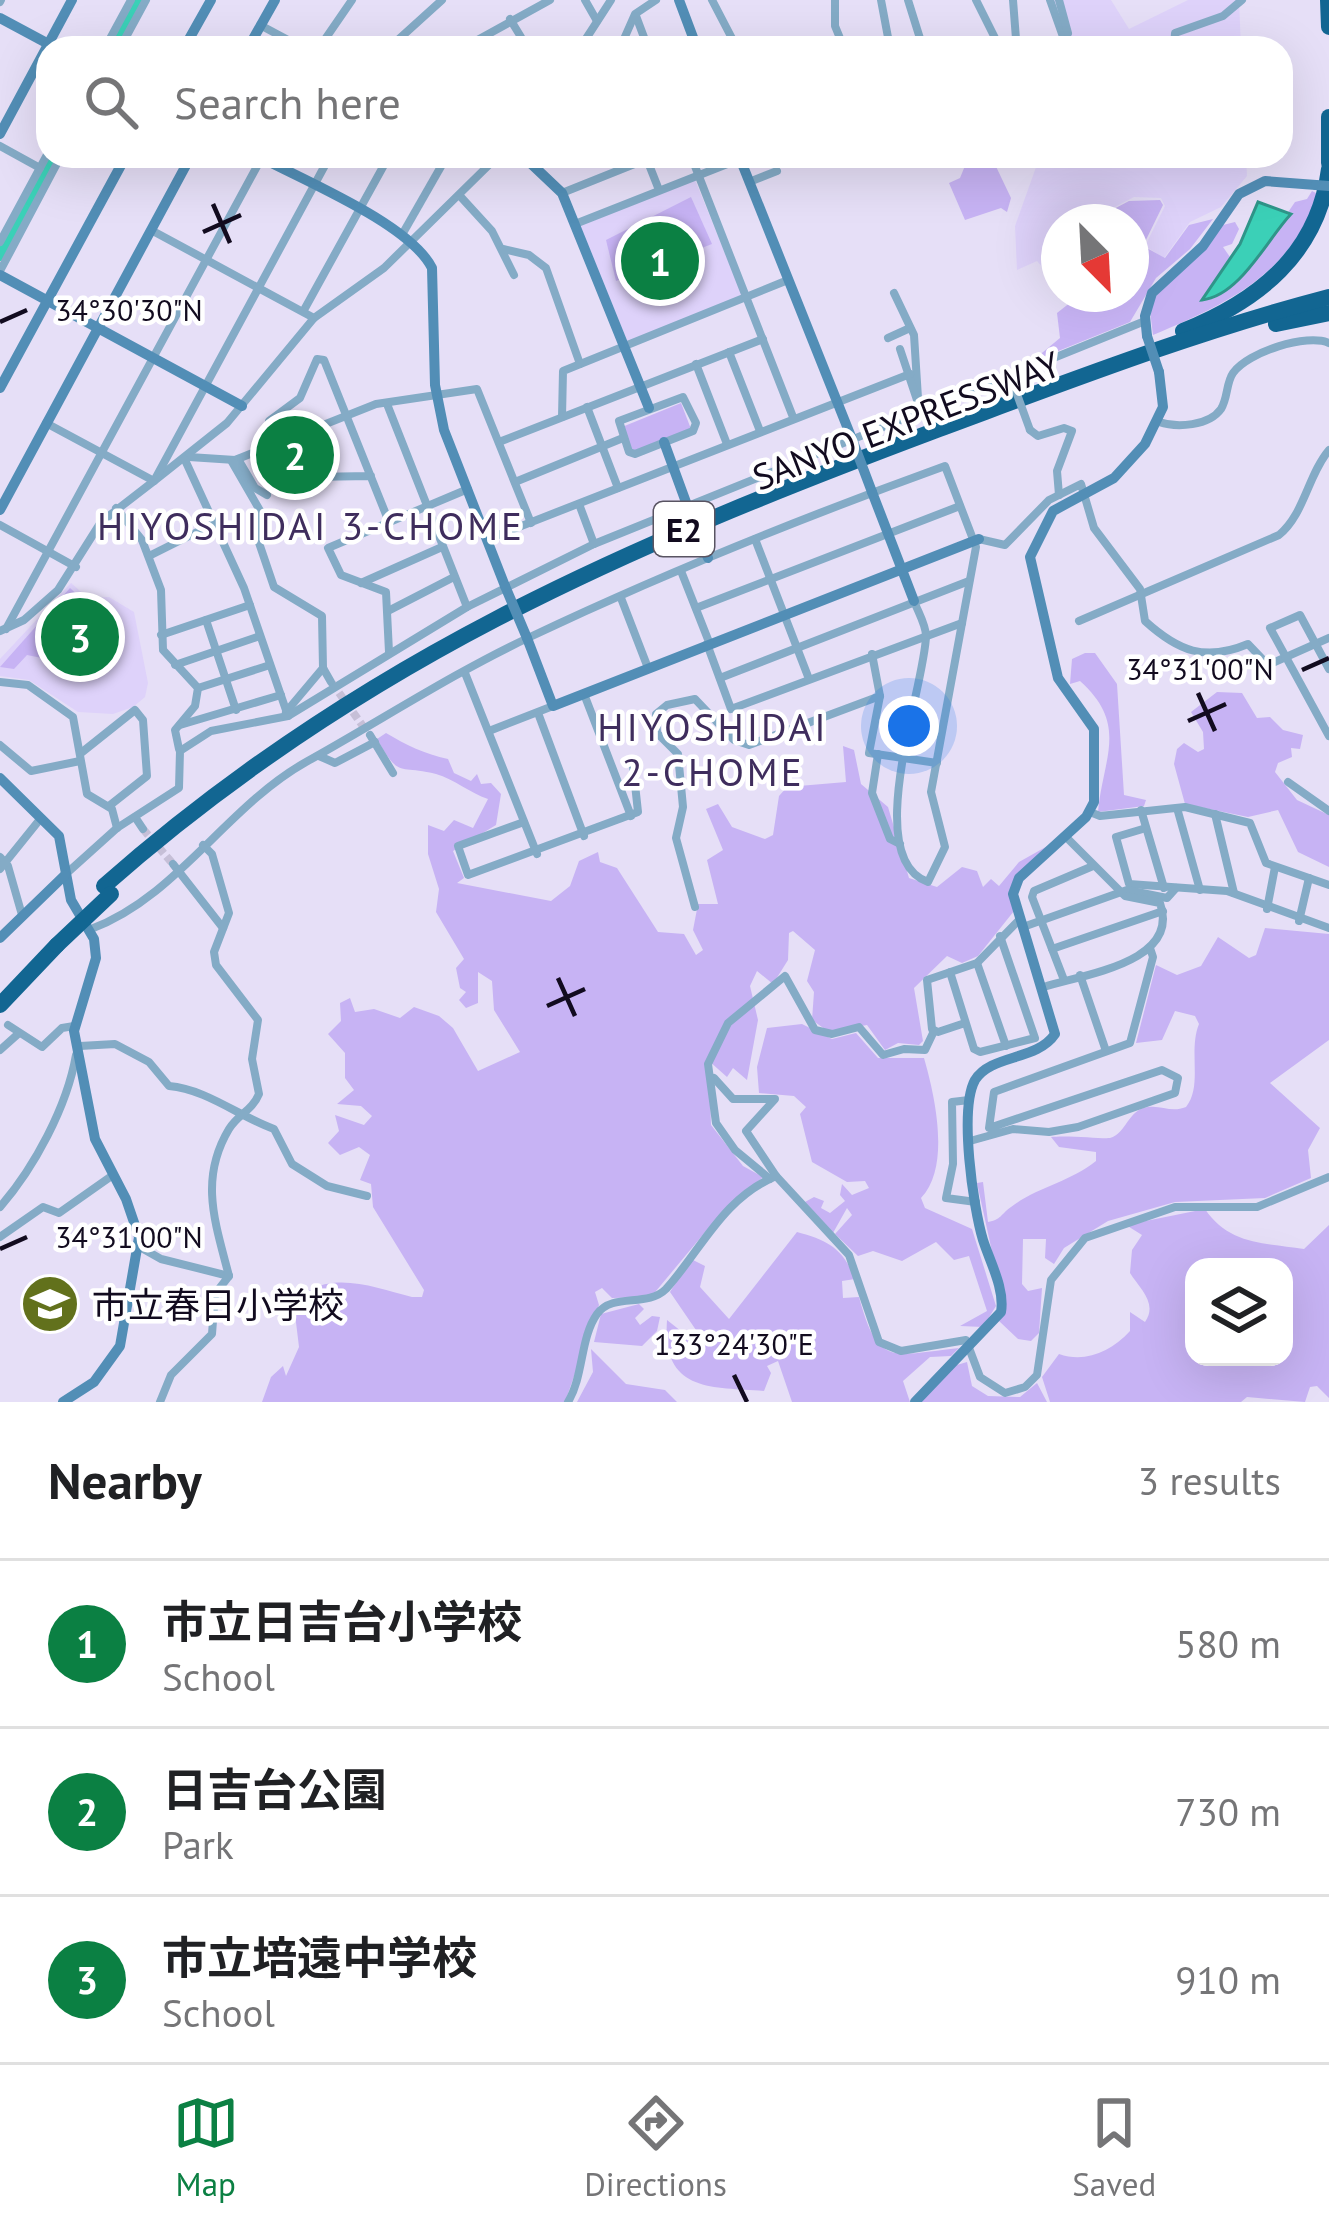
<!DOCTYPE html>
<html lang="en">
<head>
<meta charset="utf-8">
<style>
	:root { --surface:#fff; --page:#f2f2f2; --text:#202124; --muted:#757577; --line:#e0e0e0; --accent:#0b8043 }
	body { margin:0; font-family:"PT Sans","Noto Sans JP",sans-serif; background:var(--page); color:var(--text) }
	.controls { position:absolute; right:36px; bottom:36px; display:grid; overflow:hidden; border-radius:24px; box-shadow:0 12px 48px #0002 }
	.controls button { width:108px; height:108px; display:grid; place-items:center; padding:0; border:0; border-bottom:3px solid var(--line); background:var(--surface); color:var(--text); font:60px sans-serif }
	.compass { position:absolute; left:1041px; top:204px; width:108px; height:108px; border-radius:50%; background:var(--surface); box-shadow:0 12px 48px #0002; rotate:156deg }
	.you { position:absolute; left:909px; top:726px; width:42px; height:42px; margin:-30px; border:9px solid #fff; border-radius:50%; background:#1a73e8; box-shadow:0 0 0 18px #1a73e833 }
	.badge { display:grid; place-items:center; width:78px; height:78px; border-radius:50%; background:var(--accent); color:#fff; font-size:39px; font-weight:700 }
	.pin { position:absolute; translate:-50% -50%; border:6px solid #fff; box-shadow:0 3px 12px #0006 }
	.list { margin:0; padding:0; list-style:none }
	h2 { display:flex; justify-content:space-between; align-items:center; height:156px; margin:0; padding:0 48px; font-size:51px }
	h2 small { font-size:39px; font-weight:400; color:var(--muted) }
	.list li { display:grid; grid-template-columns:78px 1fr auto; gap:36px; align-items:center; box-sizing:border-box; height:168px; padding:0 48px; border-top:3px solid var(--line) }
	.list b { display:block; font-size:45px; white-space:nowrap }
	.list p { margin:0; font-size:39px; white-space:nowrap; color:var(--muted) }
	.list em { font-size:39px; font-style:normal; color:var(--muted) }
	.icon { flex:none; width:66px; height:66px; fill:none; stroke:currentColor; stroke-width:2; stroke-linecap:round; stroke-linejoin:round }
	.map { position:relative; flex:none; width:1329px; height:1402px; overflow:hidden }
	.search { position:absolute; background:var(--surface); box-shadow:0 12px 48px #0002; left:36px; right:36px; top:36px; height:132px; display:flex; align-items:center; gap:30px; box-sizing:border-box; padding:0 42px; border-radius:36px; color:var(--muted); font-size:45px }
	.sheet { height:660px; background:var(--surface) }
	nav { display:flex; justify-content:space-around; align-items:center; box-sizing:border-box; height:168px; border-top:3px solid var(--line); background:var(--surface); font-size:33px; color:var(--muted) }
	nav a { display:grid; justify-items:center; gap:6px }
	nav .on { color:var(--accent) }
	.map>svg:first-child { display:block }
</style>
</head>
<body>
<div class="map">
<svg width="1329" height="1402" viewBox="0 0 1329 1402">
	<rect width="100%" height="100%" fill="#e6dff7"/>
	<g fill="#ded2fa">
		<polygon points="1054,0 1111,0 1129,29 1188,0 1239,0 1241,48 1071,48"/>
		<polygon points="1040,156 1246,156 1247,176 1221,207 1190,222 1164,258 1145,246 1165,206 1161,198 1134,197 1086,222 1059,222 1059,268 1050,276 1037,261 1017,270 1015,226"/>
		<polygon points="695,180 742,295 628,343 580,225"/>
		<polygon points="71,583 88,598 109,597 134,612 148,683 145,697 133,707 113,714 78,712 29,680 0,676 0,659"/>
	</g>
	<g fill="#c7b3f4" fill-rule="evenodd">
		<polygon points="969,156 991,156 1011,198 1007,212 1001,208 965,220 949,183 960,178"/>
		<path d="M1312,191L1318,194C1290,275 1227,304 1153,335L1150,311L1155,297L1223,225L1235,222L1239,229L1232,244L1223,247L1230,257L1210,287L1212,299L1259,255L1295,202L1307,199Z"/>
		<polygon points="691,197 712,244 616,281 606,240"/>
		<polygon points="1160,200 1163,205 1143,246 1165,258 1189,225 1213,219 1190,249 1156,278 1130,322 1031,362 1060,338 1057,313 1071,302 1068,294 1131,294 1131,222 1089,222 1129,201"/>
		<polygon points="681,403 691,429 632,452 622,427"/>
		<path d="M70,588C93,608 91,623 109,641L75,672L66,663L27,655L14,669L0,667Z"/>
		<path d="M1085,653H1095L1117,684L1124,795L1146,800L1144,806L1098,812C1103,757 1129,725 1080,681L1070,684L1072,659Z"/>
		<polygon points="1217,692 1242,693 1257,718 1270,717 1283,730 1303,735 1300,749 1291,748 1292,757 1278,763 1275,772 1297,800 1329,815 1329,867 1298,852 1278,810 1248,817 1185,804 1174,764 1177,749 1184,743 1198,752 1204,749 1203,732 1191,712"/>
		<path d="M386,733C406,745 425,754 448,759L454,773L471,781L477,774L481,784L491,783L501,794L496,825L453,851L464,878L457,883L551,901L570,886L579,861L598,852L600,862L617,868L658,932L684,934L696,955L703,950L693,930L698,904H718L707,860L723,850L706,809L718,804L732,827L765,839L773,835L779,796L787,787L846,782L843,746L854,750L861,784L888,807L909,878L937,887L962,867L977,871L983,887L991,879L999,886L1019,862L1051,844L1009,891L1014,911L978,956L962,963L947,956L914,988L923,1041L919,1045L898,1043L885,1050L867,1025L829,1032L812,1020L814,992L807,981L815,950L793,931L789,933L788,960L773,984L757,971L750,986L758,1020L747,1080L733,1068L727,1077L709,1061L711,1125L743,1166L763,1177L716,1219L651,1297L612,1298L602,1288L595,1292L599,1305L565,1402H262L271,1377L283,1366L286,1376L299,1347L294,1306C321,1266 373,1287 412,1297H422L424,1290L373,1207L371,1184L360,1180L370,1155L359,1147L340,1155L328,1143L339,1131L335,1115L364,1125L372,1116L361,1106L337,1104L354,1090L345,1078V1053L328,1034L341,1021L340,1003L350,998L355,1012L374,1009L400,1018L414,1007L439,1016L453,1028L478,1071L520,1052L494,1010L492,981L478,972V1003L466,1008L459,1000L466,992L460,988L456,968L464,959L436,912L439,889L428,854V825L444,831L454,820L473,828L488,799C470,793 454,779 436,774C398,764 400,780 377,739Z"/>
		<path d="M1265,928L1329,934V1040L1270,1083L1320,1128L1308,1150L1311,1178L1265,1198L1175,1202L1108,1221L1064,1248L1054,1264L1045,1258L1046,1239H1023L1022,1284L1028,1291L1042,1288L1039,1333L1031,1341L1018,1339L999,1321L1005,1311L977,1183L983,1182L988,1222C1001,1220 1001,1214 1011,1207C1037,1187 1070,1182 1096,1161V1152L1059,1147L1051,1137C1067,1135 1103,1139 1110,1138C1126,1134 1128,1109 1148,1107C1162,1105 1171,1113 1186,1107C1203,1086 1188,1051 1199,1024L1195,1016L1175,1011L1162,1040L1136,1043L1156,965L1177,975L1201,966L1218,937L1249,958L1256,955Z"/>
		<path d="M802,1024L832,1039L856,1033L878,1058H924C935,1096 951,1167 921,1198L925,1208L972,1229L996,1306L983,1327L960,1326L987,1311L969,1256L954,1260L936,1242L902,1261L873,1251L858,1256L835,1234L852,1215L847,1208L833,1233L805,1202L814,1197L824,1201L821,1208L830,1213L845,1201L840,1195L842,1184L852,1195L869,1188L865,1181L847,1182L812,1162L800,1114L806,1107L794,1096L759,1093L757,1067L767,1028Z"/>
		<path d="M1205,1209C1229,1245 1265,1243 1304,1249L1329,1225V1398L1317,1386L1310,1387L1305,1402L1247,1397L1241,1402H1050L1042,1377L1059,1354C1085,1363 1111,1352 1130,1331V1312L1145,1322C1158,1303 1140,1289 1130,1273L1132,1250L1142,1235L1126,1225ZM1194,1267H1284V1357H1194Z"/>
		<path d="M797,1232C827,1240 843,1248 855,1279L842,1281L843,1298L859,1297C878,1368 892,1355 959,1348L951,1356L930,1357L903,1381L910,1402H792L778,1361L767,1366L771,1373L764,1391C709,1387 662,1392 667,1320L691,1339L698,1333L670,1292L691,1259L705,1266L700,1287L729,1319Z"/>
		<polygon points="639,1304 644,1309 635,1318 640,1325 652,1316 660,1317 657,1331 642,1346 594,1342 601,1314"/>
		<polygon points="591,1349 626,1384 665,1390 677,1402 577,1402 593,1372"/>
		<polygon points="967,1362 972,1386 988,1396 1020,1397 1037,1383 1047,1402 920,1402 950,1367"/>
	</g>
	<path fill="#3bd0b7" stroke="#2f9589" stroke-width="3" d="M1258,202L1291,214C1268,238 1240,296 1202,300L1240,244Z"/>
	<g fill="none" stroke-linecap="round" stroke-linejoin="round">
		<g stroke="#3bd0b7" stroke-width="10">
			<polyline points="112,48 138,0"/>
			<polyline points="0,256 54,156"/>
		</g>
		<g stroke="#c6bfd7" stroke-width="8" stroke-dasharray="8 4" stroke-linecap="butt">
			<polyline points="332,683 365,729"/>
			<polyline points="143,829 173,864"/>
		</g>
		<g stroke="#84abc6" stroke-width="8">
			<polyline points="585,0 597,21"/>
			<polyline points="712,0 737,48"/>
			<polyline points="835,0 835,26 844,48"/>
			<polyline points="881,0 890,48"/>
			<polyline points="908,0 923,48"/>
			<polyline points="976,0 998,44 1016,39 1013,0"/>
			<polyline points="1050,0 1067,48"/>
			<polyline points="1059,0 1068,33"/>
			<polyline points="0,2 1,0"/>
			<polyline points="636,16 648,48"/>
			<polyline points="510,19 521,37 515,48"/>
			<polyline points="260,25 303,48"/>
			<polyline points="1174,45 1175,33 1223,16 1242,0"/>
			<polyline points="105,48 131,0"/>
			<polyline points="120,48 146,0"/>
			<polyline points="319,48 352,0"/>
			<polyline points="389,48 442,0"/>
			<polyline points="463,48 550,0"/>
			<polyline points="580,48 611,0"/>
			<polyline points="620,48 635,14 656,0"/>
			<polyline points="0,146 40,168"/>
			<polyline points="691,156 793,417"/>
			<polyline points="646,157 659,190"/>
			<polyline points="935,163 941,156"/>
			<polyline points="536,164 553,156"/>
			<polyline points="749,182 777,171"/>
			<polyline points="562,193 647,159"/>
			<polyline points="460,196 492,231 514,275"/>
			<polyline points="575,224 740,159"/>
			<polyline points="403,233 447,156"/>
			<polyline points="0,242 48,153"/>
			<polyline points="503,249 529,255 546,268 580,364"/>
			<polyline points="0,271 61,156"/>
			<polyline points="894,293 914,335 918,398"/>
			<polyline points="304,310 389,156"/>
			<polyline points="314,318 384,268 498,156"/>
			<polyline points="888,338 910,328"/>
			<polyline points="900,349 920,409"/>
			<polyline points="729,352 760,431"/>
			<polyline points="696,364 727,444"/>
			<polygon points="683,397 696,423 693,431 635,454 629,452 619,421"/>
			<polyline points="387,404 467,607"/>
			<polyline points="587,407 618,488"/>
			<polyline points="562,417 563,371 788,280"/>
			<path d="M1159,422C1177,428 1209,426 1221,409C1228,398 1226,383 1233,373C1248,352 1307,333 1329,343"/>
			<polyline points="46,423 154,481 227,423 314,318 151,230"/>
			<polyline points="1030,430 1038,436 1064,428 1072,431 1057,471 1059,495"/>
			<polyline points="499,442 763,339"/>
			<polyline points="189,457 235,460 376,404 477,389 531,523"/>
			<polyline points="238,459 255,488 267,495"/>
			<polyline points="185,460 244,588 288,716"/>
			<polyline points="232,462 262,514 257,537 274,587 322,616 323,668 331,682"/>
			<polyline points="371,476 309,477 269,447 269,421 300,398 317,359 324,360 389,522"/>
			<polyline points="515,482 623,438"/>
			<polyline points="579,504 594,544"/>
			<polyline points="116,508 142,540 161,590 163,650 198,688 195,706 175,730 179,749"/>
			<polyline points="0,525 76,567"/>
			<polyline points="488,539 910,374"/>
			<polyline points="755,539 809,679"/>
			<path d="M979,539L1005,545L1049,500L1081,484L1094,528L1140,589L1145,621C1178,651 1205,662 1248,644L1268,665L1329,638"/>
			<polyline points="149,556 213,524"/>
			<polyline points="681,571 709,642"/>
			<polyline points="361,583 442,547"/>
			<polyline points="621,598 648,668"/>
			<polyline points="696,608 960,506"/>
			<polyline points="388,611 454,577"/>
			<polyline points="206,620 236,710"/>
			<path d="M1079,621L1279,535C1304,515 1308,475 1329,450"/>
			<polyline points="6,629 262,157"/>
			<polyline points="0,631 24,620 58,590 101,522 154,481 330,156"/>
			<polyline points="161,635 250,605"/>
			<polyline points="707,644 731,709 962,623"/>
			<polyline points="389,652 386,592 341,575 328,548 468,489"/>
			<polyline points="872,654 880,696 869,753 937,763"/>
			<polyline points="175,665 260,636"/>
			<polyline points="1329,669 1300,615 1270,628 1329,736"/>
			<polyline points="465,673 537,854"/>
			<polyline points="720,678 969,581"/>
			<polyline points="0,682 28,685 73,717 87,794 112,809 117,828"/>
			<polyline points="198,688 270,665"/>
			<polyline points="584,694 631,816"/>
			<polyline points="286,712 323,668"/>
			<polyline points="538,713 584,836"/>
			<polyline points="180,725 281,695"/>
			<polyline points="489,731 553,706"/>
			<polyline points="370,735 393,773"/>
			<polyline points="0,745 31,771 80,761"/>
			<polyline points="81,753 135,710 143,720 147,776 109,806"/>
			<polyline points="878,754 872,793 890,839 900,844"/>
			<polyline points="319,756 335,763 375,742"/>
			<polyline points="1288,782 1329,811"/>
			<polyline points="1177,808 1200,890"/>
			<polyline points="1141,810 1164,888"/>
			<polyline points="1090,812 1100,816 1185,807 1250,823 1266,863 1329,885"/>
			<polyline points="1215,814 1234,893"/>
			<polyline points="135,817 143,829"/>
			<polyline points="524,822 458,846 468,875 638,812 633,766"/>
			<polyline points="1146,828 1116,837 1129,884 1227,891 1329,928"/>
			<polyline points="0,857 8,866 22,915"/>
			<polyline points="173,864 223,928"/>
			<polyline points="0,869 41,818"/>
			<polyline points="67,873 117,828 179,788 180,751 211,731 288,716 467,607 594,544 1145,321"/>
			<polyline points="695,907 676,838 683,807 678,754 657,733 656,714 667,705 695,699 734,740 749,745 880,696"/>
			<polyline points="1267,909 1275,867"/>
			<polyline points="1299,921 1309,878"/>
			<polyline points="1023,927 1127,890 1167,898 1176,888"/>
			<path d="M91,929C177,897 226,807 306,762C380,721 453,673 530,637C665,573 804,517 945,466L976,547L931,792L945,847L928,882C860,858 925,687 926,636C926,625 918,612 914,601"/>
			<polyline points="1052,949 1163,911"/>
			<polyline points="977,963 1006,1046"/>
			<polyline points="950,972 974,1049 980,1052 1035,1038 1000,936"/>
			<polyline points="1080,975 1106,1051"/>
			<polyline points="1064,980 1032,897 1034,891 1093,866"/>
			<path d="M1044,987C1085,974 1181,962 1160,903L1125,896L1065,836"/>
			<polyline points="965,1023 938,1032 932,1029 927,980 977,963 1020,919"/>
			<polyline points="8,1025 42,1047 62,1028 74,1026"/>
			<path d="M80,1046L115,1044L149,1062L169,1086C206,1089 240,1117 274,1129L292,1164L327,1186L367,1196"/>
			<polyline points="0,1050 18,1034"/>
			<polyline points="714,1078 733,1099 775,1099 746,1131 776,1176"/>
			<polyline points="969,1100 952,1102 953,1164 946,1198 976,1202"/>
			<polyline points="970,1141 1013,1129 1049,1132 1078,1127 1175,1093 1178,1078 1162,1070 989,1128 994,1092 1130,1043 1153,957 1150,948"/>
			<polyline points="770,1179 735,1150 716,1123 708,1064 728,1023 785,976 815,1030 832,1034 859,1027 883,1055 904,1049 925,1050 934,1031"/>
			<path d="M0,1207C34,1168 67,1107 76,1055"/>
			<polyline points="0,1237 43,1207 59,1213 113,1175"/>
			<polyline points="138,1246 161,1259 229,1276"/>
			<path d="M160,1402L171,1375L212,1334L215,1294L229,1276C215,1222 199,1179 229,1129C238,1114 252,1111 259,1094L252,1059L258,1020L216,965L214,952L229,913L212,854L203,845"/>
			<path d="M568,1402C584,1375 580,1338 597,1314C613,1292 647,1308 666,1289C702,1249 722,1199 776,1176L849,1255L879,1342L901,1351L966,1340L980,1377L1005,1393L1025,1387L1037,1375L1051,1280L1085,1238L1175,1207H1257L1329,1177"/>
		</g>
		<g stroke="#528eb6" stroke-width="10">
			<polyline points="679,0 697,48"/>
			<polyline points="0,18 56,48"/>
			<polyline points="184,48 211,0"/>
			<polyline points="248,48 275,0"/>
			<polyline points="0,134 72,0"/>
			<path d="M258,156C305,181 410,224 432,268L435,385L444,430L505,586"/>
			<polyline points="523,156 562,193 649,408"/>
			<polyline points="739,156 852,439"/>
			<polyline points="0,275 242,406"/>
			<polyline points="1147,336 1145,316 1152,293 1203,246 1239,194 1265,181 1316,185"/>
			<polyline points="0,388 126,156"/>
			<polyline points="664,442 687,505"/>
			<polyline points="872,492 914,601"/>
			<polyline points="0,510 191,156"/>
			<polyline points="527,638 553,706 979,539"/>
			<polyline points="0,778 59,836 71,900 94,939 96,958 74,1031 95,1139 126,1199 139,1237 120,1346 94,1382 63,1402"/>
			<polyline points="0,938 65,875"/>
			<path d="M915,1402L1001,1312C1005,1289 990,1262 983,1240C973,1207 959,1109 975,1080C991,1054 1037,1061 1055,1034L1013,894L1019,878L1086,817L1094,802V729L1058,678L1030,557L1053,511L1114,478L1145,444L1163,407L1159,372"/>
		</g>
		<g stroke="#126692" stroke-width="16">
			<polyline points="1328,0 1329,27"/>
			<polyline points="1329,117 1329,163"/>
			<polyline points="1276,324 1329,313"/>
			<path d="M1183,331C1258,301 1318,254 1329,169"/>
			<path d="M104,886C356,663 622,548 934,431C1064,383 1195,332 1329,297"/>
			<polyline points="0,1005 57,945"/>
		</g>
		<polyline stroke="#84abc6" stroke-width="8" points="1010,375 1030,430"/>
		<g stroke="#528eb6" stroke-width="10">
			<polyline points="1316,185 1329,186"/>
			<polyline points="1147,336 1159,372"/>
			<polyline points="852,439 872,492"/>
			<polyline points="687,505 708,558"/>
			<polyline points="505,586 527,638"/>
		</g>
		<polyline stroke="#126692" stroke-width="16" points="57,945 111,894"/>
	</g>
	<path fill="none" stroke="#120b1f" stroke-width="4.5" d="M213,204L230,243M203,232L241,215M0,322L27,310M1302,670L1329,658M1198,693L1215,731M1188,721L1226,704M558,978L575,1016M547,1006L585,989M0,1249L27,1237M734,1375L747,1402"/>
	<defs>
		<g id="school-disc" transform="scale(3)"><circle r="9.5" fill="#62711c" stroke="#fff"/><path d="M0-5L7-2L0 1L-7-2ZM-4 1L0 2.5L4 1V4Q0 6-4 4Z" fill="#fff"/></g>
	</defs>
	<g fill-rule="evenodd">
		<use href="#school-disc" x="50" y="1304"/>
	</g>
	<g text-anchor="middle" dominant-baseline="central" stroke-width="9" stroke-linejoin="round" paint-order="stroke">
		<rect fill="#fff" stroke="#595462" stroke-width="3" x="654" y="502" width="60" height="54" rx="9"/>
		<g font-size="33" font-weight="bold" fill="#120b1f">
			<text x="684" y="529">E2</text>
		</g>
		<g font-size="36" fill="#120b1f" stroke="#fff">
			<text transform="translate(906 420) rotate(-21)">SANYO EXPRESSWAY</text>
		</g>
		<g font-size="36" fill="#120b1f" stroke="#fff" text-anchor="start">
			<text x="92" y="1304">市立春日小学校</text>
		</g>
		<g font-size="39" letter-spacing="3" fill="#3f2d5d" stroke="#fff">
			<text x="311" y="525">HIYOSHIDAI 3-CHOME</text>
			<text x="713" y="726">HIYOSHIDAI<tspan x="713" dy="45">2-CHOME</tspan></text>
		</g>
	</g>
	<g font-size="30" text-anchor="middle" fill="#120b1f" stroke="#fff" stroke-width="9" stroke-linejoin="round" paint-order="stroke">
		<text x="129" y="321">34°30'30"N</text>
		<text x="1200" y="680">34°31'00"N</text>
		<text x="129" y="1248">34°31'00"N</text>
		<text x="734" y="1355">133°24'30"E</text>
	</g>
</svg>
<div class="controls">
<button><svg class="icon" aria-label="layers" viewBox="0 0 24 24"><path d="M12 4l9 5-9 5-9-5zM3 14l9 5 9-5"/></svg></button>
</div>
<svg class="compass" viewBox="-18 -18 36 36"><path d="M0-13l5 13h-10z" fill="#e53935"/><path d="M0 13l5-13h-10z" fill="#757577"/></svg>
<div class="you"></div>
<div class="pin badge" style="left:660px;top:261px">1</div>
<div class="pin badge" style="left:295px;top:455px">2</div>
<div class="pin badge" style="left:80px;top:637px">3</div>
<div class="search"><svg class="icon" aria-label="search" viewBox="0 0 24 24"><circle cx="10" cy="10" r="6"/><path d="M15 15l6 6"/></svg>Search here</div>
</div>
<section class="sheet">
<h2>Nearby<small>3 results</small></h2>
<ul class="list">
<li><span class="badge">1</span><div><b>市立日吉台小学校</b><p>School</p></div><em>580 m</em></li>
<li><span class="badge">2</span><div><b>日吉台公園</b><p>Park</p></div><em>730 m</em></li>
<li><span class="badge">3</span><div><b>市立培遠中学校</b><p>School</p></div><em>910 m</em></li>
</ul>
</section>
<nav>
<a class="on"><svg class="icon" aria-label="map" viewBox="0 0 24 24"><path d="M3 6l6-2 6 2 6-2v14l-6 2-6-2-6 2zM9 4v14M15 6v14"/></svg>Map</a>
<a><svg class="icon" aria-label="directions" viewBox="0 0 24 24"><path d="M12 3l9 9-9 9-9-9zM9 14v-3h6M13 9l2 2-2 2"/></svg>Directions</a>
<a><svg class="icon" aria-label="saved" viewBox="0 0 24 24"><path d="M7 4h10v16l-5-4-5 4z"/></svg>Saved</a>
</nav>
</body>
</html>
